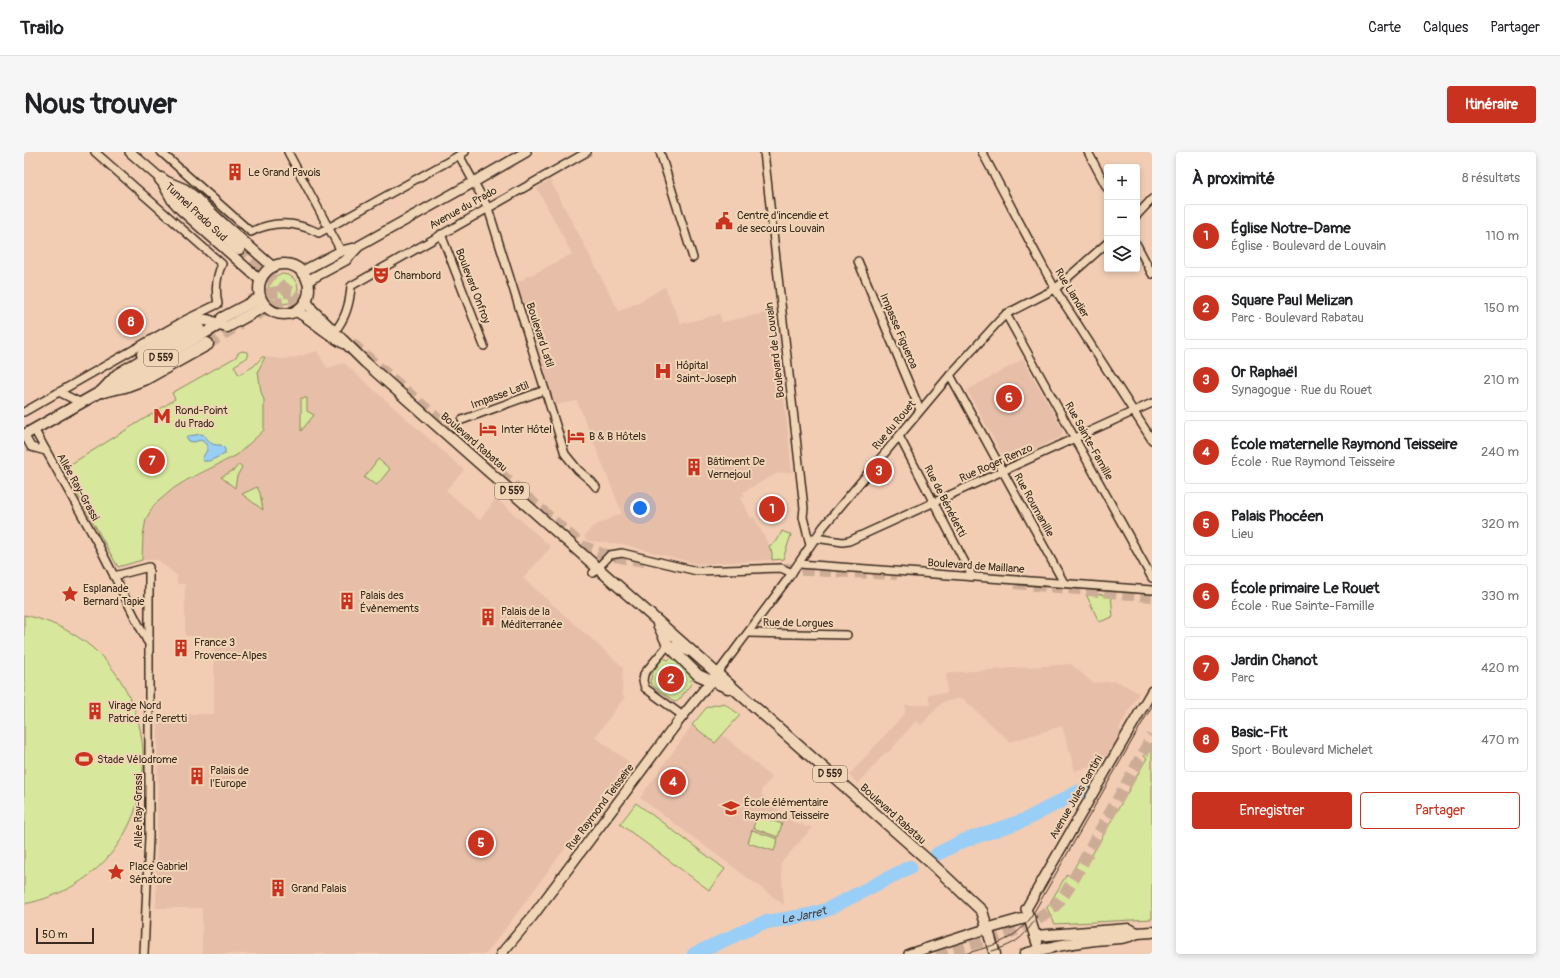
<!DOCTYPE html>
<html lang="fr">
<head>
<meta charset="utf-8">
<style>
	:root { --surface:#fff; --page:#f6f6f6; --text:#202124; --muted:#757577; --line:#e0e0e0; --accent:#c8321e }
	body { margin:0; font-family:Pangolin,sans-serif; background:var(--page); color:var(--text) }
	.controls { position:absolute; right:12px; top:12px; display:grid; overflow:hidden; border-radius:4px; box-shadow:0 2px 6px #0003 }
	.controls button { width:36px; height:36px; display:grid; place-items:center; padding:0; border:0; border-bottom:1px solid var(--line); background:var(--surface); color:var(--text); font:20px sans-serif }
	.scale { position:absolute; left:12px; bottom:10px; width:58px; box-sizing:border-box; padding-left:4px; border:2px solid #3b2a1e; border-top:0; font-size:11px; line-height:14px; white-space:nowrap; color:#3b2a1e; -webkit-text-stroke:3px #f1d5b7; paint-order:stroke }
	.you { position:absolute; left:616px; top:356px; width:14px; height:14px; margin:-10px; border:3px solid #fff; border-radius:50%; background:#1a73e8; box-shadow:0 0 0 6px #1a73e833 }
	.badge { display:grid; place-items:center; width:26px; height:26px; border-radius:50%; background:var(--accent); color:#fff; font-size:13px; font-weight:700 }
	.pin { position:absolute; translate:-50% -50%; border:2px solid #fff; box-shadow:0 1px 4px #0006 }
	.list { margin:0; padding:0; list-style:none }
	h2 { display:flex; justify-content:space-between; align-items:center; height:52px; margin:0; padding:0 16px; font-size:17px }
	h2 small { font-size:13px; font-weight:400; color:var(--muted) }
	.list li { display:grid; grid-template-columns:26px 1fr auto; gap:12px; align-items:center; box-sizing:border-box; height:64px; margin:0 8px 8px; padding:0 8px; border:1px solid var(--line); border-radius:4px }
	.list b { display:block; font-size:15px; white-space:nowrap }
	.list p { margin:0; font-size:13px; white-space:nowrap; color:var(--muted) }
	.list em { font-size:13px; font-style:normal; color:var(--muted) }
	.actions { display:flex; gap:8px; padding:12px 16px }
	.actions a { flex:1; padding:9px 0; border:1px solid var(--accent); border-radius:4px; text-align:center; font-size:14px; color:var(--accent) }
	.actions .main { background:var(--accent); color:#fff }
	.icon { flex:none; width:22px; height:22px; fill:none; stroke:currentColor; stroke-width:2; stroke-linecap:round; stroke-linejoin:round }
	.map { position:relative; flex:none; width:1128px; height:802px; overflow:hidden; border-radius:4px }
	header { display:flex; align-items:center; gap:24px; box-sizing:border-box; height:56px; padding:0 20px; background:var(--surface); border-bottom:1px solid var(--line) }
	header strong { font-size:19px }
	nav { display:flex; gap:22px; margin-inline-start:auto; font-size:14px }
	.intro { display:flex; align-items:center; justify-content:space-between; box-sizing:border-box; height:96px; padding:0 24px }
	h1 { margin:0; font-size:28px }
	.button { padding:10px 18px; border-radius:4px; background:var(--accent); color:#fff; font-size:14px; font-weight:700 }
	main { display:flex; gap:24px; padding:0 24px }
	aside { flex:1; background:var(--surface); border-radius:4px; box-shadow:0 2px 6px #0003 }
	.map>svg:first-child { display:block }
</style>
</head>
<body>
<header>
<strong>Trailo</strong>
<nav><a>Carte</a><a>Calques</a><a>Partager</a></nav>
</header>
<div class="intro"><h1>Nous trouver</h1><a class="button">Itinéraire</a></div>
<main>
<div class="map">
<svg width="1128" height="802" viewBox="0 0 1128 802">
	<rect width="100%" height="100%" fill="#f2cdb4"/>
	<filter id="ink" filterUnits="userSpaceOnUse"><feTurbulence type="fractalNoise" baseFrequency=".025" numOctaves="2"/><feDisplacementMap in="SourceGraphic" scale="8" xChannelSelector="R" yChannelSelector="G"/><feConvolveMatrix kernelMatrix="1 2 1 2 8 2 1 2 1" color-interpolation-filters="sRGB"/></filter>
	<g filter="url(#ink)">
		<g fill="#e7bfa9">
			<polygon points="526,28 595,159 617,149 640,135 641,135 657,172 696,162 698,170 751,159 768,320 754,321 719,340 721,344 716,346 727,366 730,365 747,397 748,408 673,412 598,392 564,389 560,385 568,375 598,361 553,249 531,253 494,137 495,136 493,130 501,127 500,125 504,123 505,124 548,102 513,36"/>
			<polygon points="293,199 303,216 320,211 440,318 422,338 453,366 456,368 472,346 527,395 499,426 599,515 598,543 601,545 571,585 605,610 485,772 462,802 178,802 178,756 132,756 134,562 190,562 190,485 161,484 161,432 153,432 153,424 134,408 118,408 119,384 122,367 130,353 150,336 213,303 240,278 238,242 234,219 241,205 258,207 269,206"/>
			<polygon points="999,207 1039,278 1037,285 987,308 980,306 943,238"/>
			<polygon points="1047,512 1069,531 1093,529 1115,541 1095,577 1099,580 1081,611 1051,619 1038,574 986,590 938,546 919,550 897,573 892,569 864,601 862,600 834,632 825,623 881,561 881,553 906,553 904,542 923,541 922,521"/>
			<polygon points="668,573 691,590 698,582 748,626 738,637 738,643 767,669 776,673 777,671 782,675 784,673 788,676 757,711 760,753 616,646"/>
		</g>
		<g fill="#d7e79b" stroke="#89885c">
			<circle cx="259" cy="137" r="15"/>
			<polygon points="218,199 223,200 224,205 210,214 215,223 230,214 238,205 241,205 234,219 237,240 240,248 240,278 213,303 163,328 150,336 130,353 122,367 119,384 118,408 94,415 44,325 43,318 47,312 128,262 135,263 136,257 151,247 148,241 212,205 214,201"/>
			<polygon points="277,246 283,246 283,259 290,263 277,279"/>
			<polygon points="354,307 366,317 353,333 340,326"/>
			<polygon points="215,312 218,315 213,324 211,336 197,325 210,318"/>
			<polygon points="233,335 236,341 239,358 218,342"/>
			<polygon points="758,379 767,383 759,407 748,408 748,401 745,394 753,389"/>
			<polygon points="1062,442 1087,443 1089,465 1075,470"/>
			<path d="M0,463C159,497 159,721 0,752Z"/>
			<polygon points="648,505 670,526 666,529 667,532 655,548 651,550 629,534 626,530 629,520 639,506 644,508"/>
			<polygon points="700,551 716,563 691,591 668,573 683,555"/>
			<polygon points="1128,591 1128,767 1031,772 1023,756 1043,722 1046,724 1057,704 1065,708 1123,606 1120,604"/>
			<polygon points="612,651 701,717 685,738 596,672"/>
			<polygon points="733,663 758,672 754,685 729,676"/>
			<polygon points="728,678 754,687 750,699 724,691"/>
		</g>
		<path fill="#99cef7" stroke="#738ca0" d="M178,282C186,287 184,294 197,293L201,297V302L185,309H179L178,307L183,298V293L177,288L170,290L165,289L162,285L164,284Z"/>
		<g fill="none" stroke-linecap="round" stroke-linejoin="round">
			<g stroke="#99cef7" stroke-width="14">
				<polyline points="913,702 939,689 1001,668 1054,640 1064,637"/>
				<path id="s1" d="M670,802L738,771L790,762L802,758L886,715"/>
			</g>
			<g stroke="#cdac96" stroke-width="12" stroke-dasharray="12 6" stroke-linecap="butt">
				<polyline points="213,98 249,128 289,157"/>
				<path d="M226,149C240,142 252,138 268,141"/>
				<path d="M232,163C247,154 264,145 282,152"/>
				<polyline points="327,191 558,394 578,402 621,409"/>
				<polyline points="183,192 216,172"/>
				<polyline points="759,417 873,422"/>
				<polyline points="991,431 1128,444"/>
				<path d="M912,802C949,791 1001,782 1030,755C1044,741 1058,712 1068,693C1088,657 1109,621 1128,584"/>
			</g>
			<g stroke="#3b2a1e" stroke-width="10">
				<g id="street">
					<path d="M137,0L227,80C250,68 273,70 295,81L441,0"/>
					<polyline points="264,0 317,99"/>
					<polyline points="636,0 669,106"/>
					<polyline points="740,0 780,356 779,365 786,393"/>
					<polyline points="958,0 1031,137 1128,288"/>
					<polyline points="1064,0 1083,36"/>
					<polyline points="435,3 464,56 541,302 554,318 568,330 572,335"/>
					<polyline points="1113,63 1128,47"/>
					<polyline points="417,82 460,194"/>
					<polyline points="1113,93 1128,122"/>
					<polyline points="834,109 896,258"/>
					<polyline points="982,162 1128,426"/>
					<path d="M311,179C322,166 326,151 327,134L563,0"/>
					<polyline points="926,223 1040,431"/>
					<polyline points="35,240 57,251"/>
					<path d="M0,260L161,168L194,152C191,138 192,125 198,112L71,0"/>
					<polyline points="438,268 521,238"/>
					<polyline points="10,277 74,392 123,489"/>
					<polyline points="0,282 7,295 22,299"/>
					<polyline points="875,284 948,424"/>
					<polyline points="791,386 819,390 825,389 1128,251"/>
					<polyline points="775,412 1128,438"/>
					<polyline points="569,421 586,403 598,401 673,419 757,416 768,421"/>
					<polyline points="90,424 125,415 125,685 120,802"/>
					<polyline points="725,481 823,483"/>
					<polyline points="693,522 763,428 799,375 926,223 974,170 982,162 1031,137 1083,91"/>
					<polyline points="659,564 621,536 619,529 620,522 644,493 650,493 664,500"/>
				</g>
			</g>
			<g stroke="#3b2a1e" stroke-width="12">
				<g id="secondary">
					<polyline points="106,0 137,27 161,37 170,44 201,73 249,115"/>
					<polyline points="138,30 148,48 157,58 236,128"/>
					<polyline points="277,120 317,99 332,96"/>
					<polyline points="283,129 322,108 335,94 450,30 502,0"/>
					<polyline points="1005,765 1002,757 1128,539"/>
					<polyline points="477,802 508,765 653,571 691,524"/>
					<polyline points="885,802 962,777"/>
				</g>
			</g>
			<g stroke="#3b2a1e" stroke-width="13">
				<g id="primary">
					<circle cx="260" cy="137" r="25"/>
					<polyline points="282,149 288,158 342,211 906,710 958,759 971,802"/>
					<path d="M272,159C290,168 302,182 320,191"/>
					<path d="M118,202L174,168C188,166 191,173 203,175L241,154"/>
					<polyline points="0,283 195,173 198,166 236,146"/>
					<polyline points="634,472 644,493 674,523 704,536"/>
					<polyline points="962,777 1005,765 1013,790"/>
					<polyline points="1011,784 1105,777 1113,781 1128,780"/>
					<path d="M1001,802C1024,795 1047,791 1071,788C1085,786 1101,788 1113,781"/>
				</g>
			</g>
			<g stroke="#3b2a1e" stroke-width="15">
				<g id="highway">
					<polyline points="137,27 165,50 215,96"/>
					<polyline points="79,239 101,234 122,226 183,192"/>
					<polyline points="79,239 94,223 174,176"/>
				</g>
			</g>
			<use href="#street" stroke="#f1d5b7" stroke-width="7"/>
			<use href="#secondary" stroke="#f1d5b7" stroke-width="9"/>
			<use href="#primary" stroke="#f1d5b7" stroke-width="10"/>
			<use href="#highway" stroke="#f1d5b7" stroke-width="12"/>
			<g stroke="#3b2a1e" stroke-width="1">
				<path d="M968,799C992,792 1001,785 1013,764"/>
				<path d="M941,802C969,793 986,791 1006,767L1128,554"/>
			</g>
		</g>
	</g>
	<defs>
		<g id="building-bare" transform="scale(1.38)"><path d="M-4-6H4V6H1V3H-1V6H-4ZM-2.5-4.3h1.7v1.8h-1.7ZM.8-4.3h1.7v1.8H.8ZM-2.5-1h1.7V.8h-1.7ZM.8-1h1.7V.8H.8Z" fill="#c8321e" stroke="#f1d5b7" stroke-width="2.5" paint-order="stroke"/></g>
		<g id="civic-bare" transform="scale(1.38)"><path d="M-.6-6.5H3V-4.5H.6V-3L4-1V1h2V6H-6V1h2V-1L-.6-3ZM-1.2 2.5V6h2.4V2.5Z" fill="#c8321e" stroke="#f1d5b7" stroke-width="2.5" paint-order="stroke"/></g>
		<g id="theatre-bare" transform="scale(1.38)"><path d="M-5-5.5Q0-4 5-5.5V0Q5 5 0 6Q-5 5-5 0ZM-3.3-2.5H-1v1.5H-3.3ZM1-2.5H3.3v1.5H1ZM-2.8 1Q0 5.5 2.8 1Z" fill="#c8321e" stroke="#f1d5b7" stroke-width="2.5" paint-order="stroke"/></g>
		<g id="hospital-bare" transform="scale(1.38)"><path d="M-5-5h3v3.5h4V-5h3V5h-3V1.5h-4V5h-3Z" fill="#c8321e" stroke="#f1d5b7" stroke-width="2.5" paint-order="stroke"/></g>
		<g id="metro-bare" transform="scale(1.38)"><path d="M-5.5 5V-5H-3L0 0L3-5H5.5V5H3V-.5L0 4L-3-.5V5Z" fill="#c8321e" stroke="#f1d5b7" stroke-width="2.5" paint-order="stroke"/></g>
		<g id="hotel-bare" transform="scale(1.38)"><path d="M-6-4.5h1.5V1H6V5H4.5V3h-9V5H-6ZM-4 0a1.8 1.8 0 1 1 3.6 0ZM.5 0V-2.5h3Q6-2.5 6 0Z" fill="#c8321e" stroke="#f1d5b7" stroke-width="2.5" paint-order="stroke"/></g>
		<g id="sight-bare" transform="scale(1.38)"><path d="M0-6L1.8-2.2L6-1.7L2.9 1.2L3.7 5.4L0 3.3L-3.7 5.4L-2.9 1.2L-6-1.7L-1.8-2.2Z" fill="#c8321e" stroke="#f1d5b7" stroke-width="2.5" paint-order="stroke"/></g>
		<g id="stadium-bare" transform="scale(1.38)"><path d="M0-5a6.5 5 0 1 0 0 10a6.5 5 0 1 0 0-10ZM-3.5-1.8h7v3.6h-7Z" fill="#c8321e" stroke="#f1d5b7" stroke-width="2.5" paint-order="stroke"/></g>
		<g id="school-bare" transform="scale(1.38)"><path d="M0-5L7-2L0 1L-7-2ZM-4 1L0 2.5L4 1V4Q0 6-4 4Z" fill="#c8321e" stroke="#f1d5b7" stroke-width="2.5" paint-order="stroke"/></g>
	</defs>
	<g fill-rule="evenodd">
		<use href="#building-bare" x="211" y="20"/>
		<use href="#civic-bare" x="700" y="69"/>
		<use href="#theatre-bare" x="357" y="123"/>
		<use href="#hospital-bare" x="639" y="219"/>
		<use href="#metro-bare" x="138" y="264"/>
		<use href="#hotel-bare" x="464" y="277"/>
		<use href="#hotel-bare" x="552" y="284"/>
		<use href="#building-bare" x="670" y="315"/>
		<use href="#sight-bare" x="46" y="442"/>
		<use href="#building-bare" x="323" y="449"/>
		<use href="#building-bare" x="464" y="465"/>
		<use href="#building-bare" x="157" y="496"/>
		<use href="#building-bare" x="71" y="559"/>
		<use href="#stadium-bare" x="60" y="607"/>
		<use href="#building-bare" x="173" y="624"/>
		<use href="#school-bare" x="707" y="656"/>
		<use href="#sight-bare" x="92" y="720"/>
		<use href="#building-bare" x="254" y="736"/>
	</g>
	<g text-anchor="middle" dominant-baseline="central" stroke-width="4" stroke-linejoin="round" paint-order="stroke">
		<g fill="#f1d5b7" stroke="#725d4c" stroke-width="1">
			<rect x="120" y="198" width="34" height="16" rx="3"/>
			<rect x="471" y="331" width="34" height="16" rx="3"/>
			<rect x="789" y="614" width="34" height="16" rx="3"/>
		</g>
		<g font-size="10" font-weight="bold" fill="#3b2a1e">
			<text x="137" y="206">D 559</text>
			<text x="488" y="339">D 559</text>
			<text x="806" y="622">D 559</text>
		</g>
		<g font-size="11" fill="#3b2a1e" stroke="#f1d5b7" text-anchor="start">
			<text x="224" y="20">Le Grand Pavois</text>
			<text x="713" y="63">Centre d'incendie et<tspan x="713" dy="13">de secours Louvain</tspan></text>
			<text x="370" y="123">Chambord</text>
			<text x="652" y="213">Hôpital<tspan x="652" dy="13">Saint-Joseph</tspan></text>
			<text x="151" y="258">Rond-Point<tspan x="151" dy="13">du Prado</tspan></text>
			<text x="477" y="277">Inter Hôtel</text>
			<text x="565" y="284">B &amp; B Hôtels</text>
			<text x="683" y="309">Bâtiment De<tspan x="683" dy="13">Vernejoul</tspan></text>
			<text x="59" y="436">Esplanade<tspan x="59" dy="13">Bernard Tapie</tspan></text>
			<text x="336" y="443">Palais des<tspan x="336" dy="13">Évènements</tspan></text>
			<text x="477" y="459">Palais de la<tspan x="477" dy="13">Méditerranée</tspan></text>
			<text x="170" y="490">France 3<tspan x="170" dy="13">Provence-Alpes</tspan></text>
			<text x="84" y="553">Virage Nord<tspan x="84" dy="13">Patrice de Peretti</tspan></text>
			<text x="73" y="607">Stade Vélodrome</text>
			<text x="186" y="618">Palais de<tspan x="186" dy="13">l'Europe</tspan></text>
			<text x="720" y="650">École élémentaire<tspan x="720" dy="13">Raymond Teisseire</tspan></text>
			<text x="105" y="714">Place Gabriel<tspan x="105" dy="13">Sénatore</tspan></text>
			<text x="267" y="736">Grand Palais</text>
		</g>
		<g font-size="11" fill="#3b2a1e" stroke="#f1d5b7">
			<text transform="translate(439 56) rotate(-29)">Avenue du Prado</text>
			<text transform="translate(172 60) rotate(43)">Tunnel Prado Sud</text>
			<text transform="translate(449 134) rotate(69)">Boulevard Onfroy</text>
			<text transform="translate(1048 141) rotate(59)">Rue Liandier</text>
			<text transform="translate(875 179) rotate(67)">Impasse Figueroa</text>
			<text transform="translate(516 183) rotate(72)">Boulevard Latil</text>
			<text transform="translate(751 198) rotate(-97)">Boulevard de Louvain</text>
			<text transform="translate(476 243) rotate(-20)">Impasse Latil</text>
			<text transform="translate(870 273) rotate(-50)">Rue du Rouet</text>
			<text transform="translate(1065 289) rotate(61)">Rue Sainte-Famille</text>
			<text transform="translate(450 290) rotate(41)">Boulevard Rabatau</text>
			<text transform="translate(972 311) rotate(-24)">Rue Roger Renzo</text>
			<text transform="translate(54 335) rotate(61)">Allée Ray-Grassi</text>
			<text transform="translate(921 349) rotate(63)">Rue de Bénédetti</text>
			<text transform="translate(1010 353) rotate(61)">Rue Roumanille</text>
			<text transform="translate(952 414) rotate(4)">Boulevard de Maillane</text>
			<text transform="translate(774 471) rotate(1)">Rue de Lorgues</text>
			<text transform="translate(1052 645) rotate(-60)">Avenue Jules Cantini</text>
			<text transform="translate(576 655) rotate(-53)">Rue Raymond Teisseire</text>
			<text transform="translate(114 659) rotate(-90)">Allée Ray-Grassi</text>
			<text transform="translate(869 662) rotate(42)">Boulevard Rabatau</text>
		</g>
		<g font-size="12" font-style="italic" fill="#49433f" stroke="#f1d5b7">
			<text stroke="none"><textPath href="#s1" startOffset="117">Le Jarret</textPath></text>
		</g>
	</g>
</svg>
<div class="controls">
<button>+</button>
<button>−</button>
<button><svg class="icon" aria-label="layers" viewBox="0 0 24 24"><path d="M12 4l9 5-9 5-9-5zM3 14l9 5 9-5"/></svg></button>
</div>
<div class="scale">50 m</div>
<div class="you"></div>
<div class="pin badge" style="left:748px;top:357px">1</div>
<div class="pin badge" style="left:647px;top:527px">2</div>
<div class="pin badge" style="left:855px;top:319px">3</div>
<div class="pin badge" style="left:649px;top:630px">4</div>
<div class="pin badge" style="left:457px;top:691px">5</div>
<div class="pin badge" style="left:985px;top:246px">6</div>
<div class="pin badge" style="left:128px;top:309px">7</div>
<div class="pin badge" style="left:107px;top:170px">8</div>
</div>
<aside>
<h2>À proximité<small>8 résultats</small></h2>
<ul class="list">
<li><span class="badge">1</span><div><b>Église Notre-Dame</b><p>Église · Boulevard de Louvain</p></div><em>110 m</em></li>
<li><span class="badge">2</span><div><b>Square Paul Melizan</b><p>Parc · Boulevard Rabatau</p></div><em>150 m</em></li>
<li><span class="badge">3</span><div><b>Or Raphaël</b><p>Synagogue · Rue du Rouet</p></div><em>210 m</em></li>
<li><span class="badge">4</span><div><b>École maternelle Raymond Teisseire</b><p>École · Rue Raymond Teisseire</p></div><em>240 m</em></li>
<li><span class="badge">5</span><div><b>Palais Phocéen</b><p>Lieu</p></div><em>320 m</em></li>
<li><span class="badge">6</span><div><b>École primaire Le Rouet</b><p>École · Rue Sainte-Famille</p></div><em>330 m</em></li>
<li><span class="badge">7</span><div><b>Jardin Chanot</b><p>Parc</p></div><em>420 m</em></li>
<li><span class="badge">8</span><div><b>Basic-Fit</b><p>Sport · Boulevard Michelet</p></div><em>470 m</em></li>
</ul>
<div class="actions"><a class="main">Enregistrer</a><a>Partager</a></div>
</aside>
</main>
</body>
</html>
